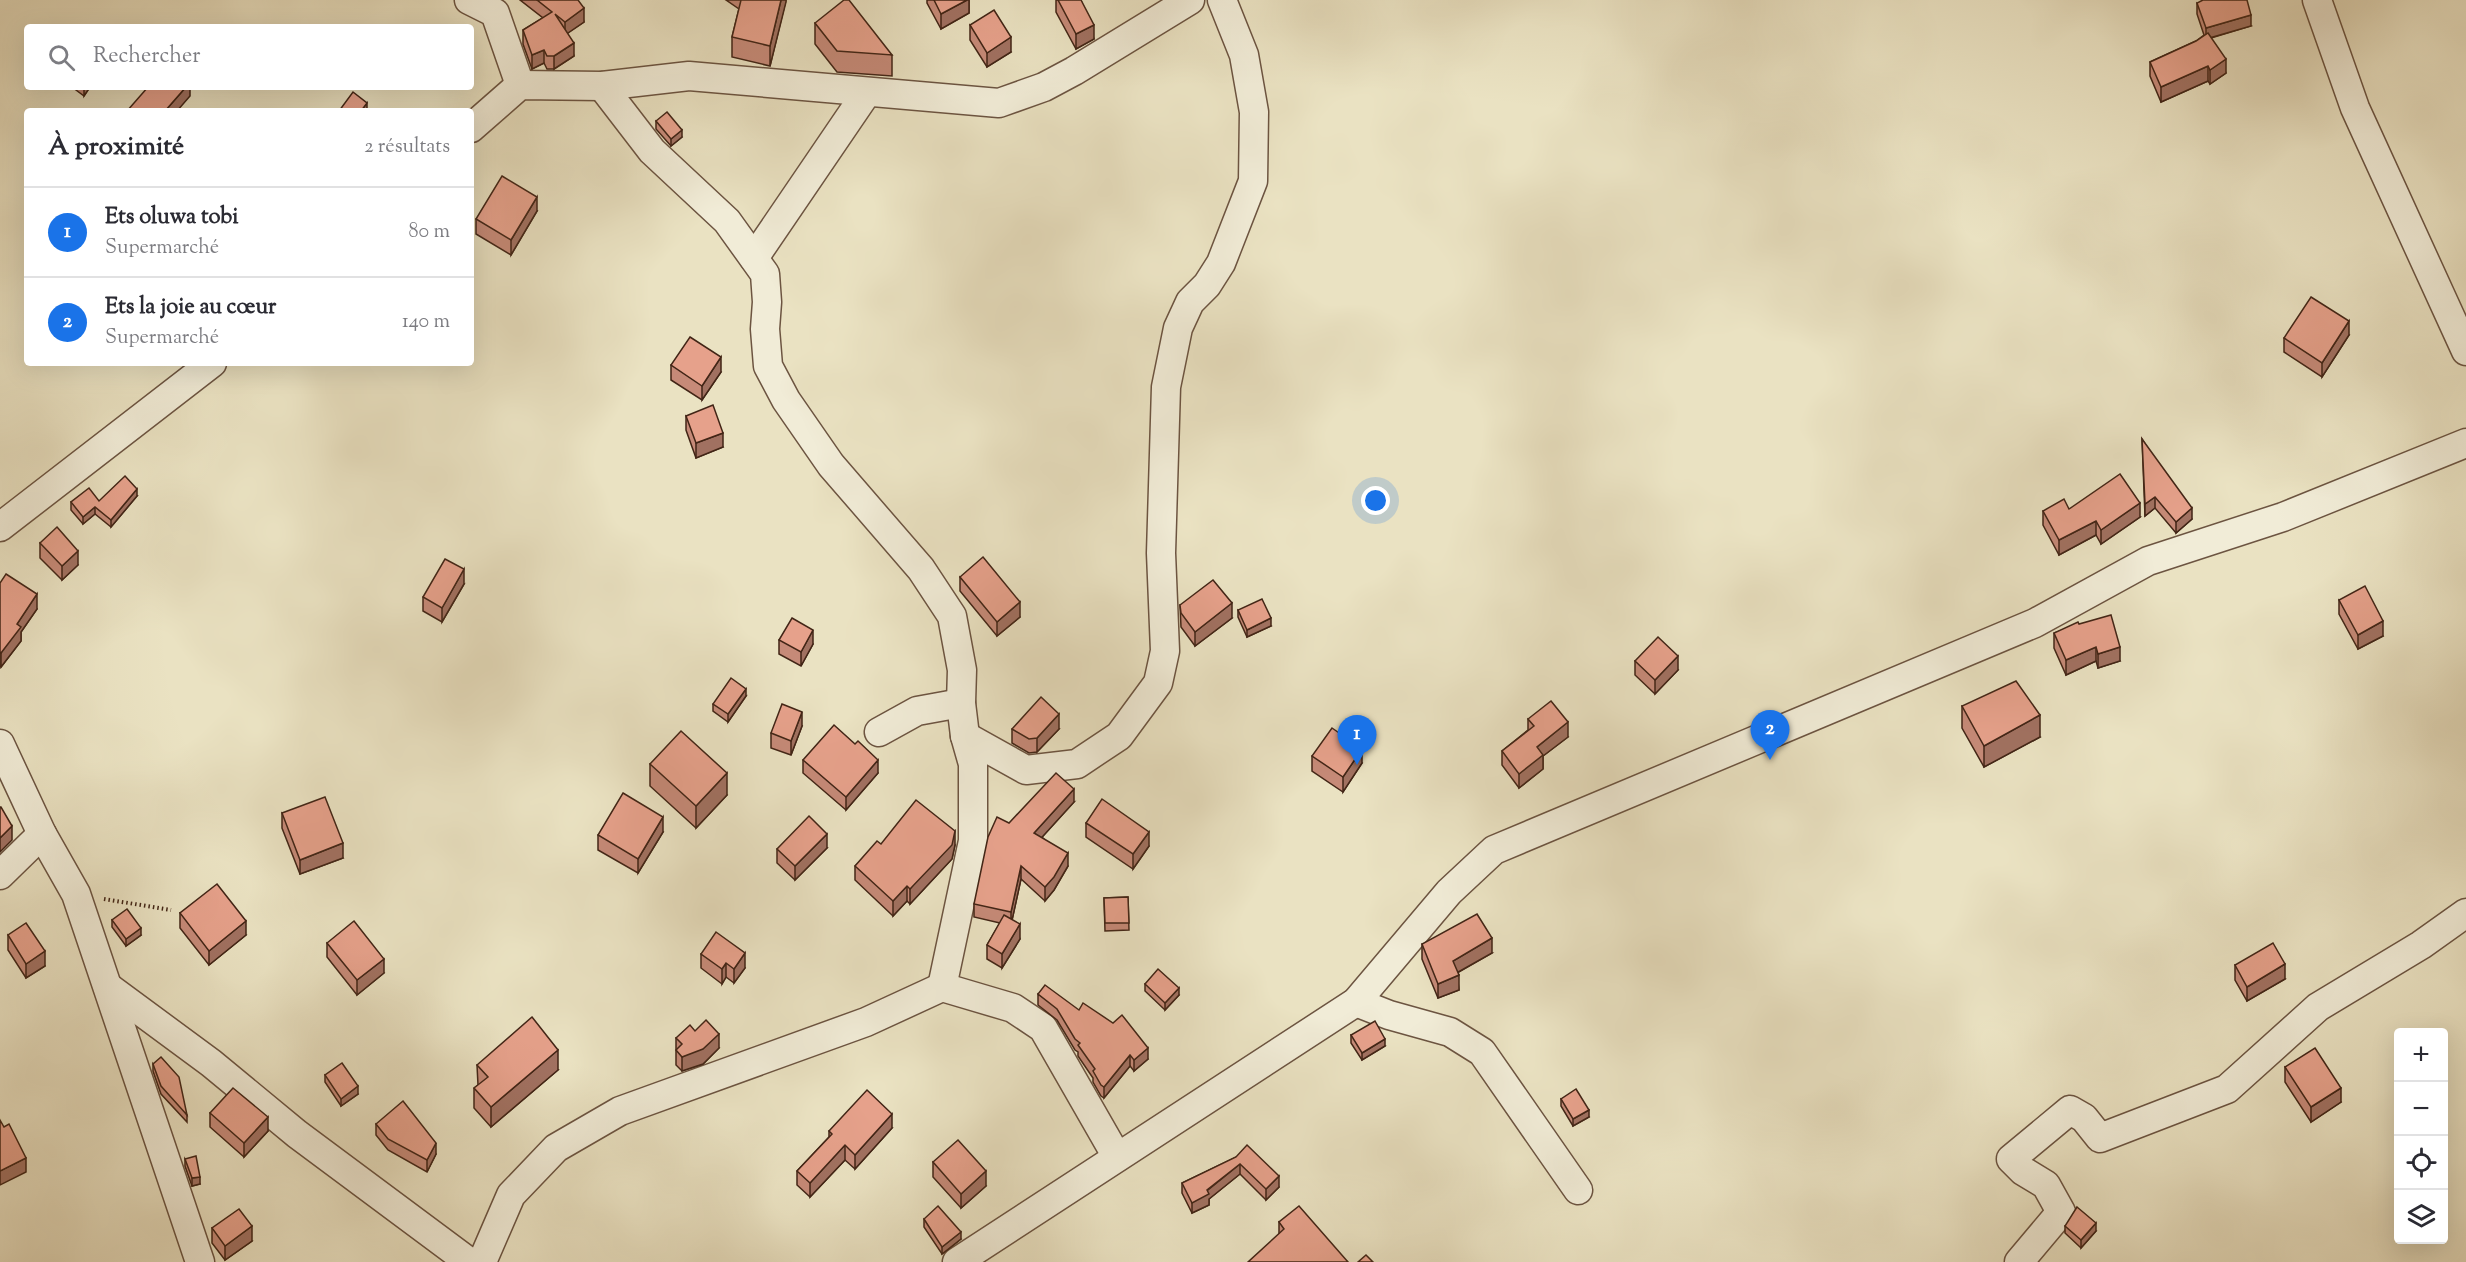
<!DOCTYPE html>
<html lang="fr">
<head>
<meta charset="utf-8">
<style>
	:root { --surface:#fff; --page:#f7f7f7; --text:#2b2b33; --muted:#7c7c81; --line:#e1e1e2; --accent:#1a73e8 }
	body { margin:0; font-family:"Sorts Mill Goudy",serif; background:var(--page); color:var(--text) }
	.controls { position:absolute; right:18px; bottom:18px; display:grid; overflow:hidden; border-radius:6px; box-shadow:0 6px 24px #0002 }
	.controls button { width:54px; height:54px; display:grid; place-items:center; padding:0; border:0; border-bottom:2px solid var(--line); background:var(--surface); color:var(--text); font:30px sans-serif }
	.you { position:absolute; left:1376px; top:501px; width:21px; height:21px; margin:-15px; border:4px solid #fff; border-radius:50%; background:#1a73e8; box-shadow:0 0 0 9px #1a73e833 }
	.badge { display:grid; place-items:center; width:39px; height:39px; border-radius:50%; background:var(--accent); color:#fff; font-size:20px; font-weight:700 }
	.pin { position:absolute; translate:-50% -50px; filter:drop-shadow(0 2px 3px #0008) }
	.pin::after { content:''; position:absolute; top:32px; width:21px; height:18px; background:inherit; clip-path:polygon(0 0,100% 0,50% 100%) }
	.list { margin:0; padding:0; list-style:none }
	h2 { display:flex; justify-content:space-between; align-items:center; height:78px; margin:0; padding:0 24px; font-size:26px }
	h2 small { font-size:20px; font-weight:400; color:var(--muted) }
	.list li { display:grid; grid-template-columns:39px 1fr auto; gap:18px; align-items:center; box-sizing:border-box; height:90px; padding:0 24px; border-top:2px solid var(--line) }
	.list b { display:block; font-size:22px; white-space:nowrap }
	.list p { margin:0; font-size:20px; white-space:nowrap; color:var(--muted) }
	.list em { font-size:20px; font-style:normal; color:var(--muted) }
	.icon { flex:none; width:33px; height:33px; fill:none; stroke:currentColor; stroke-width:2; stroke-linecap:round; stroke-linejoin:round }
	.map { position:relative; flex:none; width:2466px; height:1262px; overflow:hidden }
	.search { position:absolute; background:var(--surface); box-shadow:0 6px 24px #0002; left:24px; top:24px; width:450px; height:66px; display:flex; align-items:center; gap:15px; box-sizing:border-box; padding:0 21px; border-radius:6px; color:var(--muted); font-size:22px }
	.panel { position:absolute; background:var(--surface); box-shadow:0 6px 24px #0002; left:24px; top:108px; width:450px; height:258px; border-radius:6px }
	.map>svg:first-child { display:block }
</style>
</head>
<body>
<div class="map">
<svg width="2466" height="1262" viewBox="0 0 2466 1262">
	<rect width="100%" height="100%" fill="#eae2c2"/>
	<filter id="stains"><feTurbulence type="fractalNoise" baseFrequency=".00333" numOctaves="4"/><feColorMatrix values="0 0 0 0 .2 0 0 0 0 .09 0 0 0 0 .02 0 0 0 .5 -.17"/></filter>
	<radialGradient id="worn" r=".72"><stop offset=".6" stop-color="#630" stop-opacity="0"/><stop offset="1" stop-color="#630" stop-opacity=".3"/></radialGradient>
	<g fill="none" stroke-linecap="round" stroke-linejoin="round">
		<g stroke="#6c5441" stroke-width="31">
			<g id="minor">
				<polyline points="469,0 495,13 520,85"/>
				<polyline points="2317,0 2355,108 2466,351"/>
				<polyline points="602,86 652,151 727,221 765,274 767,302 765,329 768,366 786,400 831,465 921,569 952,616 962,670 961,703 965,736 973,764 973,841 942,987"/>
				<polyline points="471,128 520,85 602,86 689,76 999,103 1044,87 1074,71 1190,0"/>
				<polyline points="754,258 867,92"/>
				<polyline points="0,527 212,363"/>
				<polyline points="879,732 917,711 961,703"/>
				<polyline points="965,736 1026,770 1077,764 1119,736 1158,683 1165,651 1161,553 1166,387 1178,328 1190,302 1207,285 1221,263 1253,181 1254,112 1244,55 1222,0"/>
				<polyline points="0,744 42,834 76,894 200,1262"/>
				<polyline points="0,875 42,834"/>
				<polyline points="108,987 211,1063 297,1134 469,1262"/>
				<polyline points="1356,1002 1389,1015 1450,1032 1482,1052 1578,1190"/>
				<polyline points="482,1262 511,1195 556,1148 620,1111 866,1022 942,987 1013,1008 1043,1028 1117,1157"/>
				<polyline points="957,1262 1356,1002 1449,892 1494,850 2035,623 2148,561 2283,517 2466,443"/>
				<polyline points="2019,1262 2061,1212 2046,1185 2023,1171 2011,1159 2070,1110 2084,1118 2100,1138 2227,1089 2318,1007 2421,945 2466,913"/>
			</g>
		</g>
		<polyline stroke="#422516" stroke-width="4" stroke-dasharray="1.5 3" stroke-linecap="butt" points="104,899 171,910"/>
		<use href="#minor" stroke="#f1ecd7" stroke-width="28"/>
	</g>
	<g fill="#c68a78" stroke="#422516" stroke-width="1.5">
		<polygon points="520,0 578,0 584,22 567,33 574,56 554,69 547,69 544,63 532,69 523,44 523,30 543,18"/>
		<polygon points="726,0 786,0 770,66 732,57 732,37 739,9"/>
		<polygon points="927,0 969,0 969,13 941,29 927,3"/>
		<polygon points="1056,0 1081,0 1094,39 1076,49 1056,12"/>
		<polygon points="2197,3 2251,26 2211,38 2226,73 2210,84 2208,81 2161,102 2150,76 2150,62 2196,41 2204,35 2197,14"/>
		<polygon points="815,23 892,55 892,76 837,72 815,44"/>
		<polygon points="970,25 1011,52 987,67 970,40"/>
		<polygon points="72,87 90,87 84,96"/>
		<polygon points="656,121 682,137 671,146 656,129"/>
		<polygon points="537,211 511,255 476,234 476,219"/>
		<polygon points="2349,335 2322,377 2284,352 2284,338"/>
		<polygon points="671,365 721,372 702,400 671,380"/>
		<polygon points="686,416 723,447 696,458 686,430"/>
		<polygon points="2142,439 2192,519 2176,533 2155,508 2145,516"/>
		<polygon points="137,496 111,527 95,514 83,524 71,510 71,502 99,501"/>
		<polygon points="2069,509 2140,517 2101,544 2096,535 2059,555 2043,525 2043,511"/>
		<polygon points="40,543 78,565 62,580 40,558"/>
		<polygon points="960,577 1020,617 997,636 960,591"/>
		<polygon points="0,583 37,609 21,632 21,641 1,667 0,666"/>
		<polygon points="464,584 442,622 423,611 423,597"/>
		<polygon points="2339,600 2383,636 2358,649 2339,614"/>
		<polygon points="1180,605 1232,618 1195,646 1181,627"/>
		<polygon points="1238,610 1271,626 1247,637 1238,617"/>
		<polygon points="2079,624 2120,661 2098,668 2096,661 2066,675 2054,648 2054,633"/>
		<polygon points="779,640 813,644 801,666 779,654"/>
		<polygon points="1635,661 1678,670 1655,694 1635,675"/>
		<polygon points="746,696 728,722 713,711 713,704"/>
		<polygon points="1962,706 2040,737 1984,767 1962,728"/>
		<polygon points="1528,719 1568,737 1543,756 1543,769 1519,788 1502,765 1502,751 1528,730"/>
		<polygon points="802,726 791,755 771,748 771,733"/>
		<polygon points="1012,729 1059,729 1037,752 1029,753 1012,743"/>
		<polygon points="855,744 878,773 846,810 803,773 803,760"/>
		<polygon points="1312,756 1362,763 1343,792 1312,771"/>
		<polygon points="650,764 727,795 696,828 650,786"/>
		<polygon points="1074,802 1042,837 1068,866 1054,890 1045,901 1021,879 1012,920 1020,939 1002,968 987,959 987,945 1000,923 974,917 974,904 1009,823"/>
		<polygon points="282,813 343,858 300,874 282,828"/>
		<polygon points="1086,823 1149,846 1133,869 1086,837"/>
		<polygon points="663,832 638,873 598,850 598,835"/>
		<polygon points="881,844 955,845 952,859 910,904 907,901 893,916 855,880 855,866"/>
		<polygon points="827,848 795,880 777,863 777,849"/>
		<polygon points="1128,897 1129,930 1105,931 1104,898"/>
		<polygon points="180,913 246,935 209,965 180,928"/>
		<polygon points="112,920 141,935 126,946 112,927"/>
		<polygon points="8,935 45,966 26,978 8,950"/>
		<polygon points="327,943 384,973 357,995 327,957"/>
		<polygon points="1422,944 1492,953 1457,973 1459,990 1438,998 1422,959"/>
		<polygon points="701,954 745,968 734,983 726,977 722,984 701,968"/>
		<polygon points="2235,965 2285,979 2247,1001 2235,980"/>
		<polygon points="1145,984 1179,995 1165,1010 1145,991"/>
		<polygon points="1038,994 1148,1059 1134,1071 1130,1066 1104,1098 1101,1096 1093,1082 1093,1078 1078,1056 1078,1052 1075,1050 1057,1020 1038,1005"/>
		<polygon points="1351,1035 1385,1046 1362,1060 1351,1043"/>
		<polygon points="676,1038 719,1048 703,1064 682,1071 676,1065"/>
		<polygon points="153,1064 187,1115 187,1122 161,1094 153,1071"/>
		<polygon points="477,1065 558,1070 491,1127 474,1108 474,1088 478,1085"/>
		<polygon points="2285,1067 2341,1102 2311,1122 2285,1082"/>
		<polygon points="325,1075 358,1094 341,1106 325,1082"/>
		<polygon points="1561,1099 1589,1117 1573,1126 1561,1106"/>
		<polygon points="210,1113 268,1131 244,1157 210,1127"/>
		<polygon points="376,1124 436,1154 427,1172 388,1150 376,1135"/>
		<polygon points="892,1128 855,1169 845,1160 810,1197 797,1185 797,1171 829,1137 829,1131"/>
		<polygon points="1236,1157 1279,1187 1266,1200 1240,1174 1209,1199 1209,1205 1192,1213 1182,1193 1182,1183"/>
		<polygon points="185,1159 200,1184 192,1186 185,1166"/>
		<polygon points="933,1162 986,1186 961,1208 933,1177"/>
		<polygon points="924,1219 961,1239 942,1254 924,1227"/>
		<polygon points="1279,1222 1348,1262 1279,1234"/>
		<polygon points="2065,1226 2096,1231 2081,1248 2065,1233"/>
		<polygon points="212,1228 252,1241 225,1260 212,1243"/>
	</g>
	<g fill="#a17161" stroke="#422516" stroke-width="1.5">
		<polygon points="781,0 786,0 786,2 770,66 770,46"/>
		<polygon points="967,0 969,0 969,13 941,29 941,14"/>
		<polygon points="584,8 584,22 565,35 565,22"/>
		<polygon points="2251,15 2251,26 2206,39 2206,28"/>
		<polygon points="1094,25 1094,39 1076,49 1076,34"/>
		<polygon points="1011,37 1011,52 987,67 987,53"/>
		<polygon points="574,43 574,56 554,69 554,56"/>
		<polygon points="544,50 544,63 532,69 532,55"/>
		<polygon points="2226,59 2226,73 2210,84 2210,70"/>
		<polygon points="2208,66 2208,81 2161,102 2161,87"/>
		<polygon points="84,87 90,87 84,96"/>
		<polygon points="186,87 190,87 190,96 177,111 165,111"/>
		<polygon points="367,103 367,111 361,111"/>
		<polygon points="682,130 682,137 671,146 671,139"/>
		<polygon points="537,197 537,211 511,255 511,240"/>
		<polygon points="2349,321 2349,335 2322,377 2322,363"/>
		<polygon points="721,357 721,372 702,400 702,386"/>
		<polygon points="723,433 723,447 696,458 696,443"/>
		<polygon points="137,489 137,496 111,527 111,520"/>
		<polygon points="2155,497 2155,508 2145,516 2145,504"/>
		<polygon points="2140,503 2140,517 2101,544 2101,530"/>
		<polygon points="95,507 95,514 83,524 83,517"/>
		<polygon points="2192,508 2192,519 2176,533 2176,522"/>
		<polygon points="2096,521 2096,535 2059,555 2059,540"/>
		<polygon points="78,551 78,565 62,580 62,566"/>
		<polygon points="464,569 464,584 442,622 442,608"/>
		<polygon points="37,594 37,609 21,632 21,641 1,667 1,653 17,624"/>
		<polygon points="1020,602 1020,617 997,636 997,622"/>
		<polygon points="1232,603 1232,618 1195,646 1195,632"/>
		<polygon points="1271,618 1271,626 1247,637 1247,630"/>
		<polygon points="2383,621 2383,636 2358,649 2358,635"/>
		<polygon points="813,630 813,644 801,666 801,652"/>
		<polygon points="2096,647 2096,661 2066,675 2066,660"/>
		<polygon points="2120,647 2120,661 2098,668 2098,654"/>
		<polygon points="1678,656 1678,670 1655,694 1655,680"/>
		<polygon points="746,689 746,696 728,722 728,714"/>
		<polygon points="802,712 802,726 791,755 791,741"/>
		<polygon points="1059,714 1059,729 1037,752 1037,738"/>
		<polygon points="2040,715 2040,737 1984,767 1984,746"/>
		<polygon points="1568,722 1568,737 1543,756 1543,769 1519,788 1519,774 1537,747"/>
		<polygon points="1362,749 1362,763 1343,792 1343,777"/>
		<polygon points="878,760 878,773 846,810 846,797"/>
		<polygon points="727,773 727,795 696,828 696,806"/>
		<polygon points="1074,789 1074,802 1034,846 1034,833"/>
		<polygon points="663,817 663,832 638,873 638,859"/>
		<polygon points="12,826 12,840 0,852 0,838"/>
		<polygon points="955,831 955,845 952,859 910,904 910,889"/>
		<polygon points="1149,832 1149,846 1133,869 1133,854"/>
		<polygon points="827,834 827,848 795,880 795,866"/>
		<polygon points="343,843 343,858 300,874 300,860"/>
		<polygon points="1068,853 1068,866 1054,890 1045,901 1045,887"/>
		<polygon points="1021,866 1021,879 1011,925 1011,912"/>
		<polygon points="907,886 907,901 893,916 893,901"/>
		<polygon points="246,921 246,935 209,965 209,951"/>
		<polygon points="1020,924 1020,939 1002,968 1002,954"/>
		<polygon points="141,928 141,935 126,946 126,939"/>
		<polygon points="1492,938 1492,953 1453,975 1453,961"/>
		<polygon points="45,951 45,966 26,978 26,964"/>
		<polygon points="745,953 745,968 734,983 734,969"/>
		<polygon points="384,959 384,973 357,995 357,980"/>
		<polygon points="726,963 726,977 722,984 722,969"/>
		<polygon points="2285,964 2285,979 2247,1001 2247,987"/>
		<polygon points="1459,975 1459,990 1438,998 1438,984"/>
		<polygon points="1179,988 1179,995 1165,1010 1165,1003"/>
		<polygon points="719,1034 719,1048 703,1064 682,1071 682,1057"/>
		<polygon points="1385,1039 1385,1046 1362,1060 1362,1053"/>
		<polygon points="1148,1048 1148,1059 1134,1071 1134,1060"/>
		<polygon points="558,1050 558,1070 491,1127 491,1107"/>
		<polygon points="1130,1055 1130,1066 1104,1098 1104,1087"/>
		<polygon points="358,1086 358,1094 341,1106 341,1099"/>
		<polygon points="2341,1088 2341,1102 2311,1122 2311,1107"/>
		<polygon points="1589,1110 1589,1117 1573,1126 1573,1119"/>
		<polygon points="892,1114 892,1128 855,1169 855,1155"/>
		<polygon points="268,1117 268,1131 244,1157 244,1143"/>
		<polygon points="436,1143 436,1154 427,1172 427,1160"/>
		<polygon points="845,1145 845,1160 810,1197 810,1183"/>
		<polygon points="26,1158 26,1172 0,1185 0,1171"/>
		<polygon points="1240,1164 1240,1174 1209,1199 1209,1205 1192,1213 1192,1203"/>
		<polygon points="986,1171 986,1186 961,1208 961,1194"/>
		<polygon points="1279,1176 1279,1187 1266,1200 1266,1189"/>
		<polygon points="200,1177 200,1184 192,1186 192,1178"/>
		<polygon points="2096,1223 2096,1231 2081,1248 2081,1240"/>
		<polygon points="252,1226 252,1241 225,1260 225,1246"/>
		<polygon points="961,1232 961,1239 942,1254 942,1247"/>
	</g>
	<g fill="#e6a18b" stroke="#422516" stroke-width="1.5">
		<polygon points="537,0 578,0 584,8 565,22 555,14 574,43 554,56 547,56 544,50 532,55 523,30 552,12"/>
		<polygon points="741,0 781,0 770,46 732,37"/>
		<polygon points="844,0 849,0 892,55 837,51 815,23"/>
		<polygon points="934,0 967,0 941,14"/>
		<polygon points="1058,0 1081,0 1094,25 1076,34"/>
		<polygon points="2203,0 2247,0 2251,15 2206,28 2197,3"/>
		<polygon points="994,10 1011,37 987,53 970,25"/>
		<polygon points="2208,33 2226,59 2210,70 2208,66 2161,87 2150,62 2196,41"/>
		<polygon points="148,87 186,87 165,111 127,111"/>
		<polygon points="353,92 367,103 361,111 339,111"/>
		<polygon points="667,112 682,130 671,139 656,121"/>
		<polygon points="502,176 537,197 511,240 476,219"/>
		<polygon points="2311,297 2349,321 2322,363 2284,338"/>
		<polygon points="690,337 721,357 702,386 671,365"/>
		<polygon points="713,405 723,433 696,443 686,416"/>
		<polygon points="2142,439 2192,508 2176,522 2155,497 2145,504"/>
		<polygon points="2120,474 2140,503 2101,530 2096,521 2059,540 2043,511 2064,499 2069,509"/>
		<polygon points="125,476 137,489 111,520 95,507 83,517 71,502 89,488 99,501"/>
		<polygon points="57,527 78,551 62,566 40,543"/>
		<polygon points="983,557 1020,602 997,622 960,577"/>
		<polygon points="445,559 464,569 442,608 423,597"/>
		<polygon points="6,574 37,594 17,624 21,627 1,653 0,652 0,583"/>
		<polygon points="1213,580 1232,603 1195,632 1181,613 1180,605"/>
		<polygon points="2365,586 2383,621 2358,635 2339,600"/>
		<polygon points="1262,599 1271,618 1247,630 1238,610"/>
		<polygon points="2111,615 2120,647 2098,654 2096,647 2066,660 2054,633 2078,622 2079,624"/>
		<polygon points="792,618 813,630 801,652 779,640"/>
		<polygon points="1658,637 1678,656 1655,680 1635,661"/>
		<polygon points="731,678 746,689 728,714 713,704"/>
		<polygon points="2016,681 2040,715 1984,746 1962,706"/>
		<polygon points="1041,697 1059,714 1037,738 1029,739 1012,729"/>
		<polygon points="1551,701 1568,722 1537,747 1543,755 1519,774 1502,751 1534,726 1528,719"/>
		<polygon points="782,704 802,712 791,741 771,733"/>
		<polygon points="834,725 855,744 858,741 878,760 846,797 803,760"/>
		<polygon points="1332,728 1362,749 1343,777 1312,756"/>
		<polygon points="681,731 727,773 696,806 650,764"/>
		<polygon points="1056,773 1074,789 1034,833 1068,853 1054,877 1045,887 1021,866 1011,912 974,904 988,837 997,817 1009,823"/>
		<polygon points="623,793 663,817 638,859 598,835"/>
		<polygon points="325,797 343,843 300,860 282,813"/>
		<polygon points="1102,799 1149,832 1133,854 1086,823"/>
		<polygon points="916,800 955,831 952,845 910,889 907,886 893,901 855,866 877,841 881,844"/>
		<polygon points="0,807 1,807 12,826 0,838"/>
		<polygon points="809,816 827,834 795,866 777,849"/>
		<polygon points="217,884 246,921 209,951 180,913"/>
		<polygon points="1128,897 1129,923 1105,923 1104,898"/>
		<polygon points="127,909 141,928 126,939 112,920"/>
		<polygon points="1477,914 1492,938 1453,961 1459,975 1438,984 1422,944"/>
		<polygon points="1004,915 1020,924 1002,954 987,945"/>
		<polygon points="354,921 384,959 357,980 327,943"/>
		<polygon points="26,923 45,951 26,964 8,935"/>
		<polygon points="716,932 745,953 734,969 726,963 722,969 701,954"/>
		<polygon points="2273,943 2285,964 2247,987 2235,965"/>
		<polygon points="1158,969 1179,988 1165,1003 1145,984"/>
		<polygon points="1045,985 1079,1010 1083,1003 1113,1023 1122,1015 1148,1048 1134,1060 1130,1055 1104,1087 1101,1085 1093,1071 1095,1069 1078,1045 1080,1043 1075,1039 1057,1009 1038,994"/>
		<polygon points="532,1017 558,1050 491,1107 474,1088 488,1077 477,1065"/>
		<polygon points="706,1020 719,1034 703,1049 682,1057 676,1050 682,1044 676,1038 690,1025 695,1031"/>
		<polygon points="1375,1021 1385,1039 1362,1053 1351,1035"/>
		<polygon points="2315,1048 2341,1088 2311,1107 2285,1067"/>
		<polygon points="161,1057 179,1077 187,1115 161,1086 153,1064"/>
		<polygon points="342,1063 358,1086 341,1099 325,1075"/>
		<polygon points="233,1088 268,1117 244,1143 210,1113"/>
		<polygon points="1576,1089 1589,1110 1573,1119 1561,1099"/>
		<polygon points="867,1090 892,1114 855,1155 845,1145 810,1183 797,1171 832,1134 829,1131"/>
		<polygon points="403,1101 436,1143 427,1160 388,1139 376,1124"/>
		<polygon points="0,1120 4,1127 9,1124 26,1158 0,1171"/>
		<polygon points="958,1140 986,1171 961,1194 933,1162"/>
		<polygon points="1247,1145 1279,1176 1266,1189 1240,1164 1207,1190 1209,1194 1192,1203 1182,1183 1236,1157"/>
		<polygon points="196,1156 200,1177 192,1178 185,1159"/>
		<polygon points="938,1206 961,1232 942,1247 924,1219"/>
		<polygon points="1299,1206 1348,1262 1248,1262 1284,1229 1279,1222"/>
		<polygon points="2077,1207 2096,1223 2081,1240 2065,1226"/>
		<polygon points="239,1209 252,1226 225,1246 212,1228"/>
		<polygon points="1366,1255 1373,1262 1358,1262"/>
	</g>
	<rect width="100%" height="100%" filter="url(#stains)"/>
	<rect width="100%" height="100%" fill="url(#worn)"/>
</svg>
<div class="controls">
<button>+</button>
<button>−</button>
<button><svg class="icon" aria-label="locate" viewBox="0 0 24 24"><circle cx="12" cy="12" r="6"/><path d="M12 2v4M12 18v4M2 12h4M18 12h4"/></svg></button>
<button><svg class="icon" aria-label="layers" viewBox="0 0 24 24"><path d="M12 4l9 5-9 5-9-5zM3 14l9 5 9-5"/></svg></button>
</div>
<div class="you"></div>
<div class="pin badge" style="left:1357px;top:765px">1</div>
<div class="pin badge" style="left:1770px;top:760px">2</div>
<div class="search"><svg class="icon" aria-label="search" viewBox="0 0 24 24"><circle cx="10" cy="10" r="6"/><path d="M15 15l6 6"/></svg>Rechercher</div>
<section class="panel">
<h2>À proximité<small>2 résultats</small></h2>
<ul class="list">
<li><span class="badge">1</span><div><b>Ets oluwa tobi</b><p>Supermarché</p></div><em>80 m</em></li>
<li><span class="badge">2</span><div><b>Ets la joie au cœur</b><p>Supermarché</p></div><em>140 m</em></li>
</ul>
</section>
</div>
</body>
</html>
